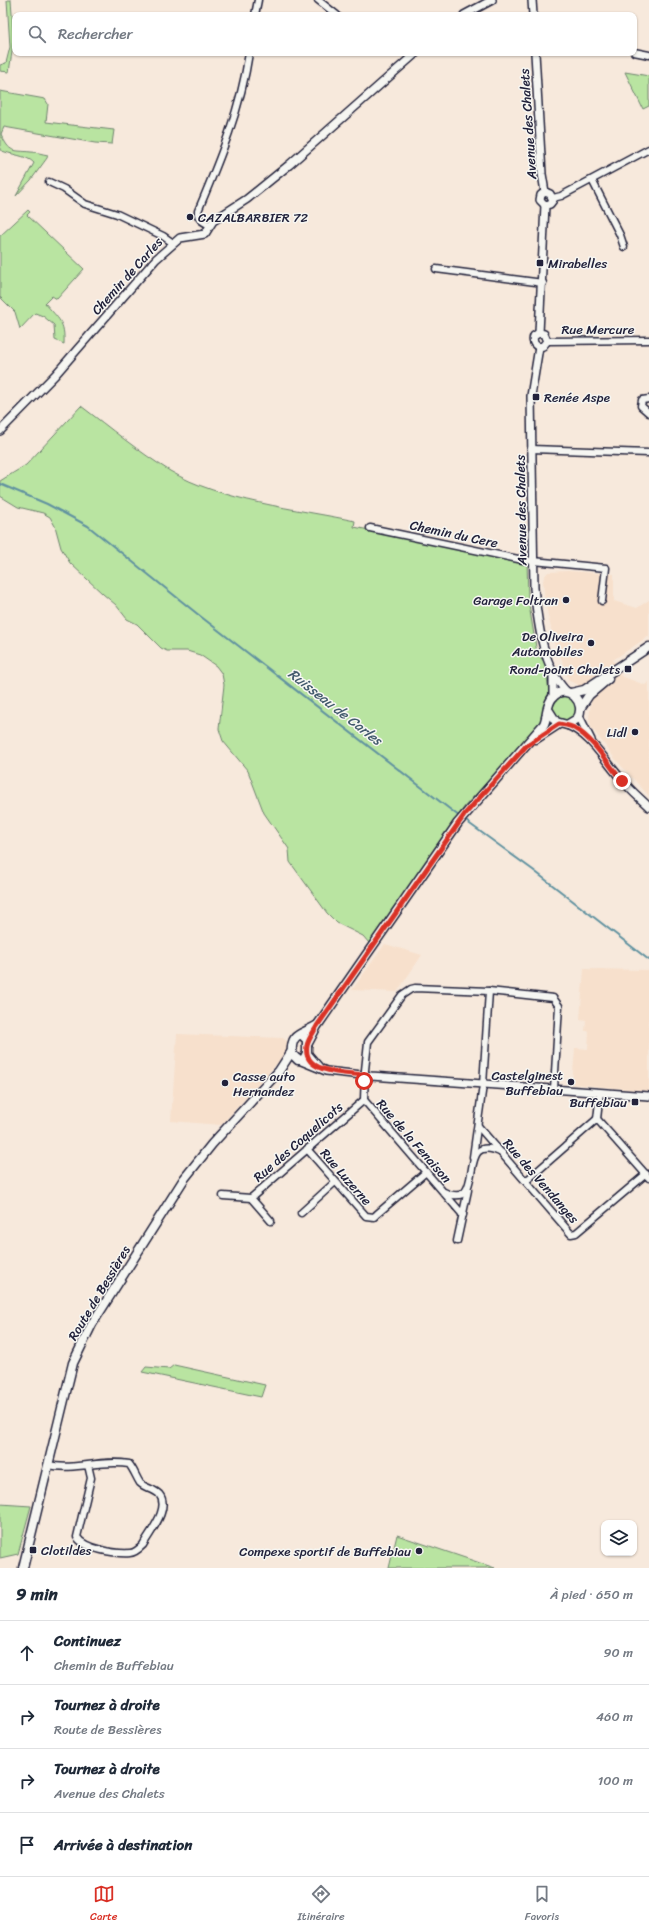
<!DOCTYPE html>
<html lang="fr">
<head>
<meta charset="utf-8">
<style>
	:root { --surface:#fff; --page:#f6f6f7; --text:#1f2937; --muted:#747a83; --line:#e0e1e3; --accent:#d93025 }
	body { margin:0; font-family:Sriracha,sans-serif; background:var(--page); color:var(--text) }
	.controls { position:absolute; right:12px; bottom:12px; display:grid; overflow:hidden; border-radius:8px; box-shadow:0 1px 3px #0004 }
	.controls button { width:36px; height:36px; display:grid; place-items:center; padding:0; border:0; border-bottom:1px solid var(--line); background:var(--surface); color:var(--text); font:20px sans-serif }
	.stop { position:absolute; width:12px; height:12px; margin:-9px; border:3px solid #d93025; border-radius:50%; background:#fff }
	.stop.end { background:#d93025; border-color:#fff; box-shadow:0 1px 4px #0008 }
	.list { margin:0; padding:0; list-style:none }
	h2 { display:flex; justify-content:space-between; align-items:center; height:52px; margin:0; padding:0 16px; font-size:17px }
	h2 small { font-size:13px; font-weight:400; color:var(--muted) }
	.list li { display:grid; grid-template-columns:26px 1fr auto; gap:12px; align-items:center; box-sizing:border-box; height:64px; padding:0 16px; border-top:1px solid var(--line) }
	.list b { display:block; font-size:15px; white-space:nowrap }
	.list p { margin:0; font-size:13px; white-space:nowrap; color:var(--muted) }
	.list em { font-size:13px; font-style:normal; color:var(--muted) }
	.icon { flex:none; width:22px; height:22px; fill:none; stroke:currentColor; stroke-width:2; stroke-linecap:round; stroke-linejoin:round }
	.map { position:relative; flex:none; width:649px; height:1568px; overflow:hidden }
	.search { position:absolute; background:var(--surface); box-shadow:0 1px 3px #0004; left:12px; right:12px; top:12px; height:44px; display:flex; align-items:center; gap:10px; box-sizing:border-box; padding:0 14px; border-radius:8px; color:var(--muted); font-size:15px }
	.sheet { height:308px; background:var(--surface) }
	nav { display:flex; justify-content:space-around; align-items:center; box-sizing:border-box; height:56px; border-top:1px solid var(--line); background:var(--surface); font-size:11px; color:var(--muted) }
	nav a { display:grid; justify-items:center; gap:2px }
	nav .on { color:var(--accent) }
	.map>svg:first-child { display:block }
</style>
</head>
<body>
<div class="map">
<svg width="649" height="1568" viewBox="0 0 649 1568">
	<rect width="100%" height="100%" fill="#f7e9dc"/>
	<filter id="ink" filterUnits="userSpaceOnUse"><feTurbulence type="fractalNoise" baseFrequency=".025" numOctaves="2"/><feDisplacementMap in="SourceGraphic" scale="8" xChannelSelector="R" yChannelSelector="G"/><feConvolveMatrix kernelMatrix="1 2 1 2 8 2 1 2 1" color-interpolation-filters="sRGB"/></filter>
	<g filter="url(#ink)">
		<g fill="#f7e0cc">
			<polygon points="568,571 614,574 614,601 637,608 649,600 649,636 613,660 621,676 645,685 649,682 649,796 616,760 591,727 589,718 591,703 577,684 569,681 557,646 555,646 545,602 543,581 544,577 548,572"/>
			<polygon points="385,944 422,955 397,992 352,990"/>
			<polygon points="584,969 649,970 649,1091 572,1084 575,1048 588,1049 589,1031 585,1031 586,1020 580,1019"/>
			<polygon points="177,1034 283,1038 289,1043 289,1050 221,1125 171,1121"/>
		</g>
		<g fill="#b9e4a1" stroke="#6e836e">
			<polygon points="7,0 11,0 14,38 9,72 0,71 0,65 6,63 10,47"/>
			<polygon points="625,72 649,76 649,106 643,109"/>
			<path d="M0,91L45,99L48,104L46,122L114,130L112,144L95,143L4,127L1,134C10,154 13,150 31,152C37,152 42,154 48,155L47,158L31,180L16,196L34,163C27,155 10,155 0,150Z"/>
			<path d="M28,210L30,212L27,215L84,269L57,299L52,296L45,303C59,320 65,321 64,344L55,340L54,325L43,316L35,313L20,329L15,312L0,297V236Z"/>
			<path d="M81,406C110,428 139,452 170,471C220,501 298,509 355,521L354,527L527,561L528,599L537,653L545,663L549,692L544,705L542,722L465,806L369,943L363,936L337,923L327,913L290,862L289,849L264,813L248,771L223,741L219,729L224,685L222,674L216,666L200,655L187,651H167L161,648L137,624L127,619L116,605L103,594L70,563L61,548L55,526L50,517L43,513L18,507L0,496V481L26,465Z"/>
			<circle cx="565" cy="708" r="13"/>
			<polygon points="174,1365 265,1385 261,1397 142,1372 146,1367 169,1369"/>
			<polygon points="0,1504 31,1506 18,1554 0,1558"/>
			<polygon points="397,1535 495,1568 389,1568"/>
		</g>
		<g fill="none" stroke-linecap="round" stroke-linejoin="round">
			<g stroke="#6192a0" stroke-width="2">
				<polyline points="0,484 47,504 88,526 200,616 460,817"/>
				<polyline points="463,819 533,870 649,960"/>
			</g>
			<g stroke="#22223b" stroke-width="9">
				<g id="minor">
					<polyline points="318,0 337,15"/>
					<polyline points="255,15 258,0"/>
					<polyline points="634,52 649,55"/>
					<polyline points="592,180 620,235 624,247"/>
					<polyline points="49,182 64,189 85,204 117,214 163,236 173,243"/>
					<polyline points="553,198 561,196 649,149"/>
					<path d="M210,225C203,222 197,219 198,211C220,159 241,108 249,53"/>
					<polyline points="436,269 543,283"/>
					<polyline points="547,341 649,340"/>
					<polyline points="649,399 642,400 641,406 649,413"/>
					<polyline points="531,449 649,453"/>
					<polyline points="370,528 523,560 606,568 602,601"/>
					<polyline points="600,1093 597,1119 649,1178"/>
					<polyline points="478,1126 571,1234 576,1233 646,1174"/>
					<polyline points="307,1149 366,1216 374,1217 377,1214 426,1172"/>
					<polyline points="473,1157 483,1085 489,991"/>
					<polyline points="526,1181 597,1119"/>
					<path d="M444,1192C490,1213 452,1128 502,1153"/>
					<polyline points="223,1196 251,1198"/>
					<polyline points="301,1213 335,1182"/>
					<polyline points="463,1215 364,1100 365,1070 368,1042 402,995 411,989 415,988 489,991 553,998 559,1006 554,1089"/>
					<polyline points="271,1221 251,1198 364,1100"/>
					<polyline points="457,1241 468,1190"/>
					<path d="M48,1465C76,1471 101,1459 129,1464C134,1470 136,1477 140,1483C145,1488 154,1489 159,1494C171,1508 150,1532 143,1545C140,1548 135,1553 130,1553C116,1554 84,1549 77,1537L91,1478L88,1465"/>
				</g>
			</g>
			<g stroke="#22223b" stroke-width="10">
				<g id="tertiary">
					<polyline points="532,0 533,15"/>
					<polyline points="464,15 492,0"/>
					<polyline points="535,53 542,174 545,192"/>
					<polyline points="545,205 550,204 553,200 550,194 545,192"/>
					<polyline points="545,205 540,200 541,195 545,192"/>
					<polyline points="539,333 545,205"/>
					<path d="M539,347L531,396L534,588C538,622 542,667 567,692"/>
					<polyline points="539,347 543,346 547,341 544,334 539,333"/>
					<path d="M539,347C534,345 532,341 534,336L539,333"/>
					<polyline points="0,431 55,375 156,259 180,238 205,234 213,221 247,199 289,165 416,53"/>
					<polyline points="553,697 553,674"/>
					<polyline points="579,716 591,740"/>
					<path d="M567,725C592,735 605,762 623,781C631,791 640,798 649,807"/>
					<polyline points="307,1053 319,1067"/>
					<polyline points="299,1060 326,1071 371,1076 649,1096"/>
				</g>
			</g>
			<g stroke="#22223b" stroke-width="11">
				<g id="secondary">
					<polyline points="571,693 584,690 649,647"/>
					<polyline points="581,707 589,695 608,679"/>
					<polyline points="536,739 559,724"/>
					<path d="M301,1034L307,1040V1053L304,1059L298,1060L292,1054C290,1033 301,1035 316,1026"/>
					<path d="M307,1045L317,1026L458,823L544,724C548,716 546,704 553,697C567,682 588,703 577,719L567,725L556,722L549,711"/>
					<polyline points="23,1568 73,1363 92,1324 184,1179 212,1144 279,1071 292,1051"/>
				</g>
			</g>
			<use href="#minor" stroke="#f6f6f2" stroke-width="6"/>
			<use href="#tertiary" stroke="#f6f6f2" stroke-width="7"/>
			<use href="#secondary" stroke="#f6f6f2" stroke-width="8"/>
		</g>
	</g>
	<g fill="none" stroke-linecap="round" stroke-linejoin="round" filter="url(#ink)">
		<path stroke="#d93025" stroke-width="5" d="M364,1081L365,1075C347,1073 302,1074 307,1046C308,1039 314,1032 317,1026L465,814L527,745L559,724C564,725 569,725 574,728C594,739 608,764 622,781"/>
	</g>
	<g fill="#22223b" stroke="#f6f6f2" stroke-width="1.5">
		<circle cx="190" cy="217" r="4"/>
		<rect x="536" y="259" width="8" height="8" rx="2"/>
		<rect x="532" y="393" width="8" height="8" rx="2"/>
		<circle cx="566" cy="600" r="4"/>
		<circle cx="591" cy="643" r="4"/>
		<rect x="624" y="665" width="8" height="8" rx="2"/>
		<circle cx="635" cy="732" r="4"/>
		<circle cx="571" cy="1082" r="4"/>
		<circle cx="225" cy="1083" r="4"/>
		<rect x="631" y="1098" width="8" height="8" rx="2"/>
		<rect x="29" y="1546" width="8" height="8" rx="2"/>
		<circle cx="419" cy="1551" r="4"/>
	</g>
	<g text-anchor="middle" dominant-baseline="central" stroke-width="3" stroke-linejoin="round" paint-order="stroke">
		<g font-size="13" fill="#22223b" stroke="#f6f6f2">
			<text transform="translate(528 124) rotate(-94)">Avenue des Chalets</text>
			<text transform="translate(127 276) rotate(-48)">Chemin de Carles</text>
			<text x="598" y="329">Rue Mercure</text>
			<text transform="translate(521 510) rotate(-91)">Avenue des Chalets</text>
			<text transform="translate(454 534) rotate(12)">Chemin du Cere</text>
			<text transform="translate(414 1141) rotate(49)">Rue de la Fenaison</text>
			<text transform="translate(298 1142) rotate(-41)">Rue des Coquelicots</text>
			<text transform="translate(346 1177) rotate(49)">Rue Luzerne</text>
			<text transform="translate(541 1181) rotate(49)">Rue des Vendanges</text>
			<text transform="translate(99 1293) rotate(-59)">Route de Bessières</text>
		</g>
		<g font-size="13" fill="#22223b" stroke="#f6f6f2" text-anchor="end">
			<text x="198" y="217" text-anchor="start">CAZALBARBIER 72</text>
			<text x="548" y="263" text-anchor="start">Mirabelles</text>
			<text x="544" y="397" text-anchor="start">Renée Aspe</text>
			<text x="558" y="600">Garage Foltran</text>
			<text x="583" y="636">De Oliveira<tspan x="583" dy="15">Automobiles</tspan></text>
			<text x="620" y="669">Rond-point Chalets</text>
			<text x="627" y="732">Lidl</text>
			<text x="563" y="1075">Castelginest<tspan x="563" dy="15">Buffebiau</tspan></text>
			<text x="233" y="1076" text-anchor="start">Casse auto<tspan x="233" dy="15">Hernandez</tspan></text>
			<text x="627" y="1102">Buffebiau</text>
			<text x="41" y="1550" text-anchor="start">Clotildes</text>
			<text x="411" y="1551">Compexe sportif de Buffebiau</text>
		</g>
		<g font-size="14" font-style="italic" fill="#425a6d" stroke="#f6f6f2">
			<text transform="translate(335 707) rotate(38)">Ruisseau de Carles</text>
		</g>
	</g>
</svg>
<div class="controls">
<button><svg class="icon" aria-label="layers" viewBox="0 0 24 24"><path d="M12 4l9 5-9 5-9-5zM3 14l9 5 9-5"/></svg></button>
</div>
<div class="stop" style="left:364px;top:1081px"></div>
<div class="stop end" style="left:622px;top:781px"></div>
<div class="search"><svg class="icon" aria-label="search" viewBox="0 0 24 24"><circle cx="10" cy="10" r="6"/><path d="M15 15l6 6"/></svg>Rechercher</div>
</div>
<section class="sheet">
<h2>9 min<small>À pied · 650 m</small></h2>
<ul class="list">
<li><svg class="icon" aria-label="ahead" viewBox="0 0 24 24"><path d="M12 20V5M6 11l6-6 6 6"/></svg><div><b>Continuez</b><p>Chemin de Buffebiau</p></div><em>90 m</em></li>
<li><svg class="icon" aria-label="right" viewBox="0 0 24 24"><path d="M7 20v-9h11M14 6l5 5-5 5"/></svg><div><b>Tournez à droite</b><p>Route de Bessières</p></div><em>460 m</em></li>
<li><svg class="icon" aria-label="right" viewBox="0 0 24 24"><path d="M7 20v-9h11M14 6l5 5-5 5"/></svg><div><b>Tournez à droite</b><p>Avenue des Chalets</p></div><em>100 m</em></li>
<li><svg class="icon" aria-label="arrive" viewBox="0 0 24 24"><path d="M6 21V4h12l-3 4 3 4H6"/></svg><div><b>Arrivée à destination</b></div></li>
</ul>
</section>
<nav>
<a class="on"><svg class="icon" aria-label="map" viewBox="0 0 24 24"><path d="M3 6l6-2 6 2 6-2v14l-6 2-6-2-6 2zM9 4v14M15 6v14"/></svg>Carte</a>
<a><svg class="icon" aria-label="directions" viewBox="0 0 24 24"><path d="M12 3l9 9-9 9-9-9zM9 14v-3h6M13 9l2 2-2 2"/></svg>Itinéraire</a>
<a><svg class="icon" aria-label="saved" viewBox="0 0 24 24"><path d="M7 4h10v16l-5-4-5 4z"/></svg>Favoris</a>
</nav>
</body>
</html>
